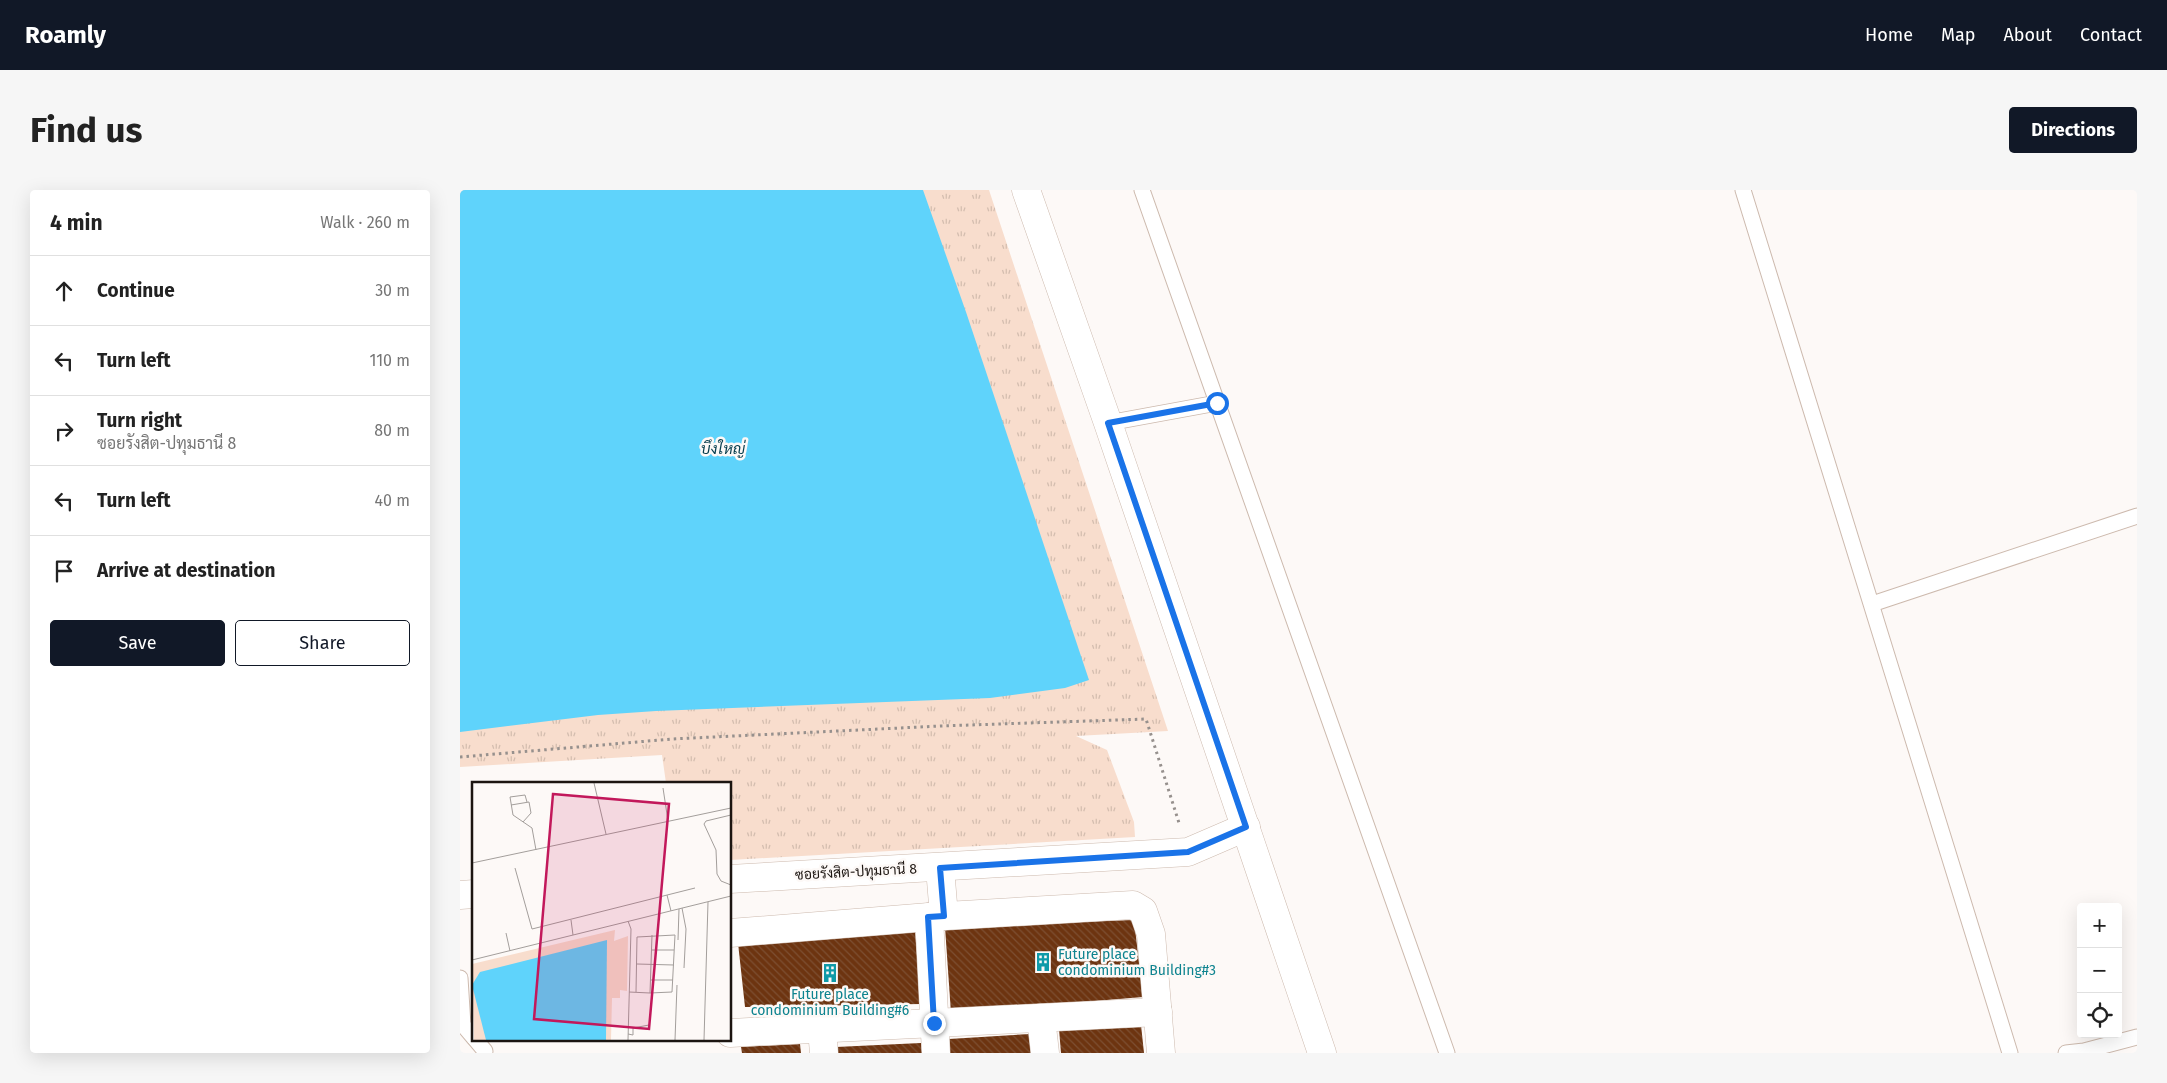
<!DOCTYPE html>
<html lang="en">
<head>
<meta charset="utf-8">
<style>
	:root { --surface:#fff; --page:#f6f6f6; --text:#222; --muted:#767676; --line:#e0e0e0; --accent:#111827 }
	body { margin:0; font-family:"Fira Sans",Sarabun,sans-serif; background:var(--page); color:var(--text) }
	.controls { position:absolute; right:15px; bottom:15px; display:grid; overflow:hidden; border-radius:5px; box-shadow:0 5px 20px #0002 }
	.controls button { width:45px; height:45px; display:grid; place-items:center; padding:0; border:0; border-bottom:1px solid var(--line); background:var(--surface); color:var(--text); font:25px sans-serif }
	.stop { position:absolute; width:15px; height:15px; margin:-11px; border:4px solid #1a73e8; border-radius:50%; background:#fff }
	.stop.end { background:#1a73e8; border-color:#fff; box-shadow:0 1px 5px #0008 }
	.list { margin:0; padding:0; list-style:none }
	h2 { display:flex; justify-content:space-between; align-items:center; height:65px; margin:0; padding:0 20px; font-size:21px }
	h2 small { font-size:16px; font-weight:400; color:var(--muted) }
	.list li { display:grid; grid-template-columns:32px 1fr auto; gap:15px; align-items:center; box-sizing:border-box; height:70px; padding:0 20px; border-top:1px solid var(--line) }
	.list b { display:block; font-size:19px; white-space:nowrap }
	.list p { margin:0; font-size:16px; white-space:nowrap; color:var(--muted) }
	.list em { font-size:16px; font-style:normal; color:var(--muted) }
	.actions { display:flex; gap:10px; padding:15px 20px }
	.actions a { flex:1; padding:11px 0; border:1px solid var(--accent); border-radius:5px; text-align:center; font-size:18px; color:var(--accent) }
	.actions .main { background:var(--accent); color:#fff }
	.icon { flex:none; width:28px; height:28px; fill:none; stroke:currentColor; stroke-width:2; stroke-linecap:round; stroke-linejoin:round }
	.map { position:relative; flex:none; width:1677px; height:863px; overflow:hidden; border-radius:5px }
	header { display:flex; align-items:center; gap:30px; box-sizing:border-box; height:70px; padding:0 25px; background:var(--accent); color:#fff }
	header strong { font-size:24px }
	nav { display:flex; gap:28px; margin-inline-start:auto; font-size:18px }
	.intro { display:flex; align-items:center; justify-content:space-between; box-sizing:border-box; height:120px; padding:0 30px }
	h1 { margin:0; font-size:35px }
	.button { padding:12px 22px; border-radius:5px; background:var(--accent); color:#fff; font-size:18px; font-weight:700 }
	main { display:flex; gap:30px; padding:0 30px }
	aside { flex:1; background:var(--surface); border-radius:5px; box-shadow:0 5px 20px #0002 }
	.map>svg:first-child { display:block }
</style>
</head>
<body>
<header>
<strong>Roamly</strong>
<nav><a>Home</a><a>Map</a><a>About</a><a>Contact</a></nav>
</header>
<div class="intro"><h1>Find us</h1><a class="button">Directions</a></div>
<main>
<aside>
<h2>4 min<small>Walk · 260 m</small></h2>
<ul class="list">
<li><svg class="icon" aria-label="ahead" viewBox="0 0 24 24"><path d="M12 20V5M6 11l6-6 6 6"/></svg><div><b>Continue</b></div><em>30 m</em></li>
<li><svg class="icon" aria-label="left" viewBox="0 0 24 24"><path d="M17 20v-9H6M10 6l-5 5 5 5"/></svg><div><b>Turn left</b></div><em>110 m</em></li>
<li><svg class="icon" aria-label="right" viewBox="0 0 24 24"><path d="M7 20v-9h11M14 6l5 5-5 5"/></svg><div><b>Turn right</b><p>ซอยรังสิต-ปทุมธานี 8</p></div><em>80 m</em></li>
<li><svg class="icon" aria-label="left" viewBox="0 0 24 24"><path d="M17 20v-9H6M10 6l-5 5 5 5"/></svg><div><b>Turn left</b></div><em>40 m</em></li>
<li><svg class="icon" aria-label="arrive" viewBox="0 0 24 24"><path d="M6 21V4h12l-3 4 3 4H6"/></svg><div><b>Arrive at destination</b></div></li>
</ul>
<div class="actions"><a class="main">Save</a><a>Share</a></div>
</aside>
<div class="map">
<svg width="1677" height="863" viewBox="0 0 1677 863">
	<defs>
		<pattern id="park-tufts" width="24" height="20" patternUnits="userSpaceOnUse" patternTransform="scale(1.25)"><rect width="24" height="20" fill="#f8ddcd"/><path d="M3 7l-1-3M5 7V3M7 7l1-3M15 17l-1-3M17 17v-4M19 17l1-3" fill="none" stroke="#d4bdaf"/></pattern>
		<pattern id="building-back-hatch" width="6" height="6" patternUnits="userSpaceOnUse" patternTransform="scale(1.25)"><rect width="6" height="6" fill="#6d3410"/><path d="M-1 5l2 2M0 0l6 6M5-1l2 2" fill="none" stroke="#7d4f32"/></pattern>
	</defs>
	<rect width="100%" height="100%" fill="#fdf9f7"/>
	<polygon fill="url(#park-tufts)" points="0,0 529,0 708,541 616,546 647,560 674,632 675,647 270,670 270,593 206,593 202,565 0,577"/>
	<polygon fill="#5fd3fb" points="0,0 463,0 506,122 629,490 605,498 530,508 196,521 138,525 0,542"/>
	<g fill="url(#building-back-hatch)">
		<polygon points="674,730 683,807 491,823 485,737"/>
		<polygon points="455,741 461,814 285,817 278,753"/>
		<polygon points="681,835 684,863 601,863 599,839"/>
		<polygon points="570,844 571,863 490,863 489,849"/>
		<polygon points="461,853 462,863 376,863 376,857"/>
		<polygon points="340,854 341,863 282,863 281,857"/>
	</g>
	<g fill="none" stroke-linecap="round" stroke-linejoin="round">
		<g stroke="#cdbaae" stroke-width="17">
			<g id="service">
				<polyline points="682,0 987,863"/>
				<polyline points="1283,0 1550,863"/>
				<polyline points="648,233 757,213"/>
				<polyline points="1412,414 1677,326"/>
				<polyline points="0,788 3,835 14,848"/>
				<polyline points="15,849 25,861"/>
				<polyline points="1606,863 1624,861 1677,847"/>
			</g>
		</g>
		<g stroke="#cdbaae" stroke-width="29">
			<g id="minor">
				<polyline points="566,0 648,233 862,863"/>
				<polyline points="480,678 484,726"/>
				<polyline points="270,689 728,662 786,637"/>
				<polyline points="0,705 14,704"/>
				<polyline points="469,727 476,863"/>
				<polyline points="270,743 469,727 673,715 683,721 691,744 701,863"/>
				<polyline points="581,828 585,863"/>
				<polyline points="362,839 364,863"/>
				<polyline points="270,843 698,822"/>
			</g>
		</g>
		<polyline stroke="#96908d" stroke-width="3" stroke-dasharray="2.5 4" stroke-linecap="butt" points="0,567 212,549 481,536 686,529 720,636"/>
		<use href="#service" stroke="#fff" stroke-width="15"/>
		<use href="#minor" stroke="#fff" stroke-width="28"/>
	</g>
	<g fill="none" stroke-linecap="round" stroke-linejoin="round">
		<polyline stroke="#1a73e8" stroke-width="6" points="474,833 468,727 484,726 480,678 728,662 786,637 648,233 757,213"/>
	</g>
	<defs>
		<g id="building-bare" transform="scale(1.5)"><path d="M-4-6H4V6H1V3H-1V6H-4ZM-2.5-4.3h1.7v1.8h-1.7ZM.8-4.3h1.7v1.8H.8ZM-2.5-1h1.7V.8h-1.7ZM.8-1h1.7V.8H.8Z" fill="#0f9aa8" stroke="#fdf9f7" stroke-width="2.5" paint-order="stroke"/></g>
	</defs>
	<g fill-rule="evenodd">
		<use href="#building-bare" x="583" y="772"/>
		<use href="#building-bare" x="370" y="783"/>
	</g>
	<g text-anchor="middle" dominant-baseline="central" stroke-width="5" stroke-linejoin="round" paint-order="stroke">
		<g font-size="14" fill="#1c1511" stroke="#fdf9f7">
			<text transform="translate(396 682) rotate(-3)">ซอยรังสิต-ปทุมธานี 8</text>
		</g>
		<g font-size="14" fill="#0d838f" stroke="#fdf9f7" text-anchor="start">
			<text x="598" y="764">Future place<tspan x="598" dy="16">condominium Building#3</tspan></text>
			<text x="370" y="804" text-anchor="middle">Future place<tspan x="370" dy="16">condominium Building#6</tspan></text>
		</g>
		<g font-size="15" font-style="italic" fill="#083e4e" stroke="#fdf9f7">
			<text x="263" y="259">บึงใหญ่</text>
		</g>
	</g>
	<g transform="translate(12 592)">
		<rect width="259" height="259" fill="#fdf9f7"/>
		<path d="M143,148L142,159L156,154L155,209L148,208V216H140L139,258H2L0,182Z" fill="#f8ddcd"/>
		<path d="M135,158L134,258H14L0,203L8,190Z" fill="#5fd3fb"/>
		<path fill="none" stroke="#a39e9b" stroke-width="1" d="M122,1L134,52M191,6L196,39M55,20L53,13L38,15L41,33L60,46L64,68M39,23L57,20L59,31L51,40M259,33L234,39L232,42L244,68L245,92L249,99L259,103M0,81L259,26M43,86L60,147L223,106M195,113L199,129M210,126L214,147L212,186M99,138L101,153M34,151L38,169M206,158L207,127M180,168H202M0,178L259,114M165,182L202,183M178,198H201M157,210L178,211L200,210L203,153L165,155L164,210M178,211L180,153M156,252L161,253V246L177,243M156,258L159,147L156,139M203,258L205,203M232,258L236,120"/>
		<path fill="#c2185b" fill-opacity="0.15" stroke="#c2185b" stroke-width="2.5" d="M81,12L197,22L177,247L62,237Z"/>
		<rect width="259" height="259" fill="none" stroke="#1c1511" stroke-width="2.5"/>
	</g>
</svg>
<div class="controls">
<button>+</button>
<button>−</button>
<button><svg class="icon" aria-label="locate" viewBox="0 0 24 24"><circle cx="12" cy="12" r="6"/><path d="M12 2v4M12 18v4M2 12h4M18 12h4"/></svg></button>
</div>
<div class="stop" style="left:757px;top:213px"></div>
<div class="stop end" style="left:474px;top:833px"></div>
</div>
</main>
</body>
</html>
